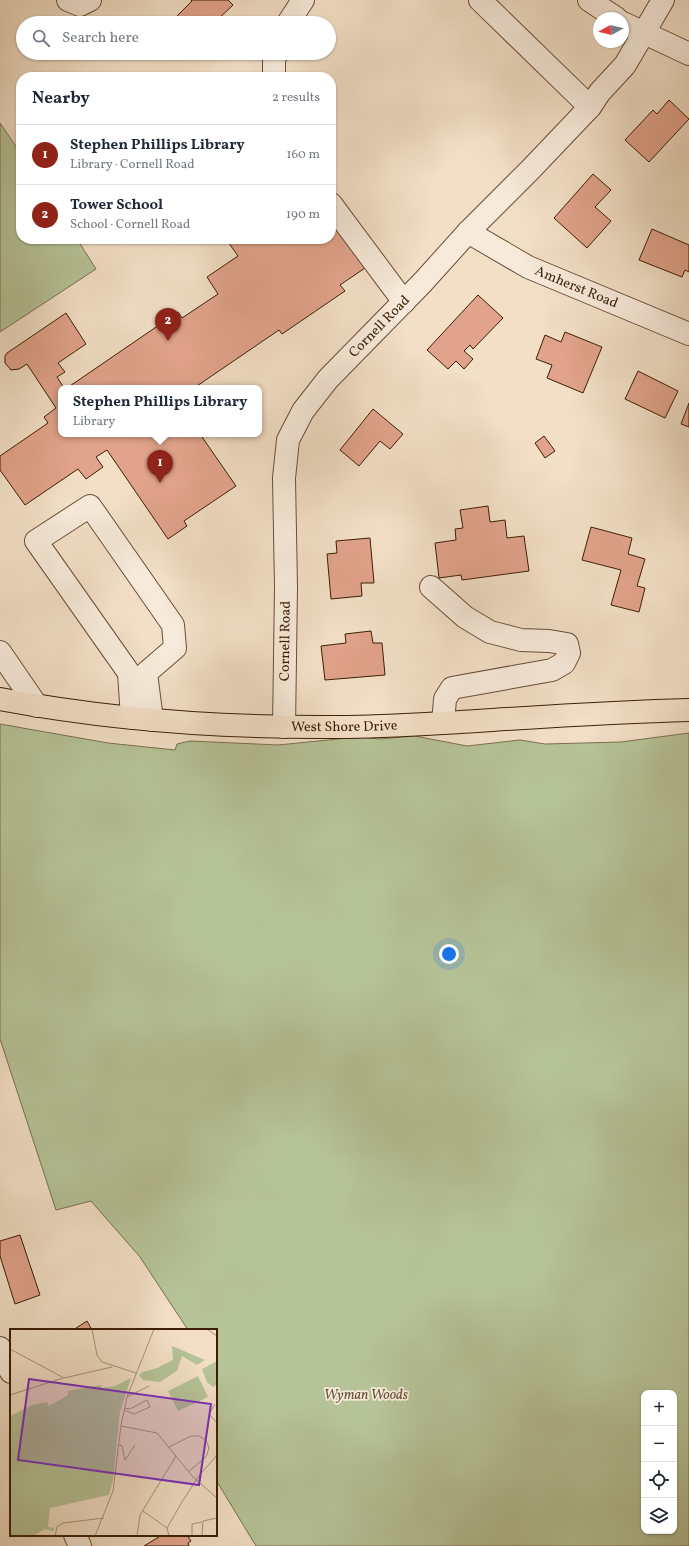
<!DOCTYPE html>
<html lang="en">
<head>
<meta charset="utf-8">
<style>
	:root { --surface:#fff; --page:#f6f6f7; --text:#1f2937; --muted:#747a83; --line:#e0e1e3; --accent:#8f2418 }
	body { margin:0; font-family:Vollkorn,serif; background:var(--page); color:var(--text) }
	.controls { position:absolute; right:12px; bottom:12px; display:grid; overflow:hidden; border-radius:8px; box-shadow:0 1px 3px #0004 }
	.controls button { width:36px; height:36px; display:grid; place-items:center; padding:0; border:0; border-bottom:1px solid var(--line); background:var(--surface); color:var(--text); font:20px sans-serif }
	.compass { position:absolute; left:593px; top:12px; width:36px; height:36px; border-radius:50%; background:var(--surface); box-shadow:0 1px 3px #0004; rotate:262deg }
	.you { position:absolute; left:449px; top:954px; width:14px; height:14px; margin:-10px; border:3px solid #fff; border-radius:50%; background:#1a73e8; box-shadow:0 0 0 6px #1a73e833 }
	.badge { display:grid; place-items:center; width:26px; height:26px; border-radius:50%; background:var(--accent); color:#fff; font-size:13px; font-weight:700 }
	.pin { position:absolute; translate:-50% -33px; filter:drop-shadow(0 1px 2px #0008) }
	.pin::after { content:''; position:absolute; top:21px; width:14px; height:12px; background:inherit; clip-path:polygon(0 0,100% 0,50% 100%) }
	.popup { position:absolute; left:58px; top:385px; width:204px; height:52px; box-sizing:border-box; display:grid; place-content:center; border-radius:8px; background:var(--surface); filter:drop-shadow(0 1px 3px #0005); font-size:13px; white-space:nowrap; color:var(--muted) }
	.popup b { font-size:15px; color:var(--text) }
	.popup::after { content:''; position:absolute; left:50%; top:100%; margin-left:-8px; border:8px solid transparent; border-top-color:var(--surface) }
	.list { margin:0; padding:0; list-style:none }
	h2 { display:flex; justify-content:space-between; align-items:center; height:52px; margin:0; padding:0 16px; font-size:17px }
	h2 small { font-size:13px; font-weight:400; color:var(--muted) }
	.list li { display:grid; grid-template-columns:26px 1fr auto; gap:12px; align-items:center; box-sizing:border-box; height:60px; padding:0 16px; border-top:1px solid var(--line) }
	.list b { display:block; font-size:15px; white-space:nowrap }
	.list p { margin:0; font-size:13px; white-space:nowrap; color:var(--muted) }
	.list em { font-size:13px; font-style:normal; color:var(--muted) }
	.icon { flex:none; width:22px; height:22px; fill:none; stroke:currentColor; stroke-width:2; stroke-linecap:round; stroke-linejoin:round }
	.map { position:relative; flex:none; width:689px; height:1546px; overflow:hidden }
	.search { position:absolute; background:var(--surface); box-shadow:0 1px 3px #0004; left:16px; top:16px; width:320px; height:44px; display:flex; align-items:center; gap:10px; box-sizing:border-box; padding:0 14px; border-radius:22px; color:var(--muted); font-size:15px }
	.panel { position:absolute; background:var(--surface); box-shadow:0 1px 3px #0004; left:16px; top:72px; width:320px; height:172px; border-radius:16px }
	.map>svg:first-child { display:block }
</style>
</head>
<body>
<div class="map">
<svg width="689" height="1546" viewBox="0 0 689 1546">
	<rect width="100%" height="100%" fill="#f2dfc6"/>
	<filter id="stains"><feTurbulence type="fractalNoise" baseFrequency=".005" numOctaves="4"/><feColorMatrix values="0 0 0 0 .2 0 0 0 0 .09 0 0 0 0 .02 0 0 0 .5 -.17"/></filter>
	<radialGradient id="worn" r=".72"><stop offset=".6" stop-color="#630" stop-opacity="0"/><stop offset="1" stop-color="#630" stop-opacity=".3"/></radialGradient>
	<g fill="#b6c398" stroke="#7a704f" fill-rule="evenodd">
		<polygon points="0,123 21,154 21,239 77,239 96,269 0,332"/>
		<path d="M0,724L108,743L175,750L177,744L190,741L278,745L358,737L380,739L415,736L467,746L520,740L545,744L621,742L689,733V1546H256L216,1480V1330H188L140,1257L91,1201L56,1210L0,1039ZM644,1393H674V1531H644Z"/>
	</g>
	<g fill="#e1a38b" stroke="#3d1e06">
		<polygon points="191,0 228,0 233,5 214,23 170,23 192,1"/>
		<polygon points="669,100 689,119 649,162 625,140 653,110 657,114"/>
		<polygon points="593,174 611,190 595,207 611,221 587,248 554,218"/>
		<polygon points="331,218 365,268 340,285 345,291 282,334 279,330 194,388 67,388 178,312 182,318 218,294 207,277 238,256 226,239 331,239"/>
		<polygon points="652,229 689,245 689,272 685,270 682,277 639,260"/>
		<polygon points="478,295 503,318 473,349 470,345 464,351 473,359 464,369 456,361 448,369 427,350"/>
		<polygon points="66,313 86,344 58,363 65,372 57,377 64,388 61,388 61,434 200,434 236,486 184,521 187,526 168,539 107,450 96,457 103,467 86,479 78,469 25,505 0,470 0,456 48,423 44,417 56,408 27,364 19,369 11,370 5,363 5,356 7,353"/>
		<polygon points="565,332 602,347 583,393 547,378 552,365 536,359 545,335 561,342"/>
		<polygon points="638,371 678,391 665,418 625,399"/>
		<polygon points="689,403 689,427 681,424"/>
		<polygon points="373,409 403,434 390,449 380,441 359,466 340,450"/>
		<polygon points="544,436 555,451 545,458 535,443"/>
		<polygon points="488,506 490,522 505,520 507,538 524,536 529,571 462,580 461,575 439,578 435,543 456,540 455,529 463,528 460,510"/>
		<polygon points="591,527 632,538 628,554 645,559 637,586 645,588 639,612 611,605 621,570 582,560"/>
		<polygon points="370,538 374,583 361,583 362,596 331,599 327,554 337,553 336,541"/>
		<polygon points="371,631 373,643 382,643 385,675 325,680 321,646 346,643 345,634"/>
		<polygon points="20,1235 40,1295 15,1304 0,1256 0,1241"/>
		<polygon points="87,1321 92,1330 73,1330"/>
		<polygon points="162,1535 187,1535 191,1541 188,1543 189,1546 144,1546"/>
	</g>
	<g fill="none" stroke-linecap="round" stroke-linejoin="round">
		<g stroke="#6a4e36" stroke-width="24">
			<g id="minor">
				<polyline points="68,0 80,5 90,0"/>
				<polyline points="480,0 590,107"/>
				<polyline points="589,0 616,18"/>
				<polyline points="288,23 303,0"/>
				<polyline points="623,23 689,54"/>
				<polyline points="274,77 274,60 277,53"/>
				<polyline points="331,204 404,302"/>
				<path id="s1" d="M468,232L528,267L689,334"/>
				<polyline points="431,587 465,617 490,632 521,640 549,641 567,644 569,653 564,663 552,670 452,688 445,699 443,723"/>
				<polyline points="0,652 37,706"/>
				<polyline points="132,718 129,673 36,541 90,506 173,625 175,648 146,673 152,720"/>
				<path id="s2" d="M284,727L286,587L284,478L288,440L303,411L328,379L423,282L468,232L531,169L590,107L600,92L625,65L663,0"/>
				<polyline points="0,1348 11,1372"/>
				<polyline points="75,1535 80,1546"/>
			</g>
		</g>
		<g stroke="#3d1e06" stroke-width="24">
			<g id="major">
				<path id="s3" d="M0,699C112,720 225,728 339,727C373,727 408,725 443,723C525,718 607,712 689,710"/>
			</g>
		</g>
		<use href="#minor" stroke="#f7eada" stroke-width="22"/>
		<use href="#major" stroke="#f2dfc6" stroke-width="22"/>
	</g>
	<g text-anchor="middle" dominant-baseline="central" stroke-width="3.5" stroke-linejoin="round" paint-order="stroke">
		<g font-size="14" fill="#3d1e06" stroke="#f7eada">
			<text stroke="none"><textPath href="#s1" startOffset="122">Amherst Road</textPath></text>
			<text stroke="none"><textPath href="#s2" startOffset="434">Cornell Road</textPath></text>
			<text stroke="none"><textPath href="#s2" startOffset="86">Cornell Road</textPath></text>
			<text stroke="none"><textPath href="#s3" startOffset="346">West Shore Drive</textPath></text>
		</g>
		<g font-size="14" font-style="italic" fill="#615032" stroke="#f7eada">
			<text x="366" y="1395">Wyman Woods</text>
		</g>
	</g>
	<g transform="translate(10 1329)">
		<rect width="207" height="207" fill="#f2dfc6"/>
		<path d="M162,17L195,31L187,36L172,27L167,42L150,53L133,51L129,46L133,43L147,39L163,31ZM207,32V55L203,58L197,53L192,40ZM188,47L198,68L168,82L158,62ZM121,49L110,83L103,151L99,166L40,179L38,198L44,199L43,202L35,200L23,207H0V87L23,76L37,73L39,77L58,66V62L91,56L92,59L105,57Z" fill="#b6c398"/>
		<path fill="none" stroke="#aa9279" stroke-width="1" d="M82,0L87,26L92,33L126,44M197,0L207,7M0,20L54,49L102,38M0,66L53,49M117,68L139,57M205,75L199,85L207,94M114,81L124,85L140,78L137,71L120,80L114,79M111,97L147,104L183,148L207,169M109,116L112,117L115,131L125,116M159,118L181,107H189L196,111L199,119L196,128L178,143M133,182L157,199M45,207L47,198L53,194L94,189M85,207L103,162L111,96L117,68L144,0M127,207L130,186L166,127M159,207L157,199L172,173L188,148L207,126M182,207V195L192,193M192,207L193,192L207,189"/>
		<path fill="#7b2cbf" fill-opacity="0.15" stroke="#7b2cbf" stroke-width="2" d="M19,50L201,75L189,156L8,131Z"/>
		<rect width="207" height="207" fill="none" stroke="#3d1e06" stroke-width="2"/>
	</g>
	<rect width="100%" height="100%" filter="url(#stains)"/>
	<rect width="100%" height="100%" fill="url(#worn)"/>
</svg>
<div class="controls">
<button>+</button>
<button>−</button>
<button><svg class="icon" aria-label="locate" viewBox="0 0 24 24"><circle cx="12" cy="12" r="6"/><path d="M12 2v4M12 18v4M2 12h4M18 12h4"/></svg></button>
<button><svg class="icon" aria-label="layers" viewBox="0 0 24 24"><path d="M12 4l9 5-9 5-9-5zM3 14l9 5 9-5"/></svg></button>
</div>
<svg class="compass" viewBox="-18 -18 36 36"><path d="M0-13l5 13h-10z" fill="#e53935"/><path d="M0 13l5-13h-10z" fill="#747a83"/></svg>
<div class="you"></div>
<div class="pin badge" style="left:160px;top:483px">1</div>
<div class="popup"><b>Stephen Phillips Library</b>Library</div>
<div class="pin badge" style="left:168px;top:341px">2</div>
<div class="search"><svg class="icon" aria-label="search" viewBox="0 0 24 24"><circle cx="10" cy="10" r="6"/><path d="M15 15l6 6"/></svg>Search here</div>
<section class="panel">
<h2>Nearby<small>2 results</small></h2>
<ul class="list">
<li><span class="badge">1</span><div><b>Stephen Phillips Library</b><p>Library · Cornell Road</p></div><em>160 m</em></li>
<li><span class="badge">2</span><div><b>Tower School</b><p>School · Cornell Road</p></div><em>190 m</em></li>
</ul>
</section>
</div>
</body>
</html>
